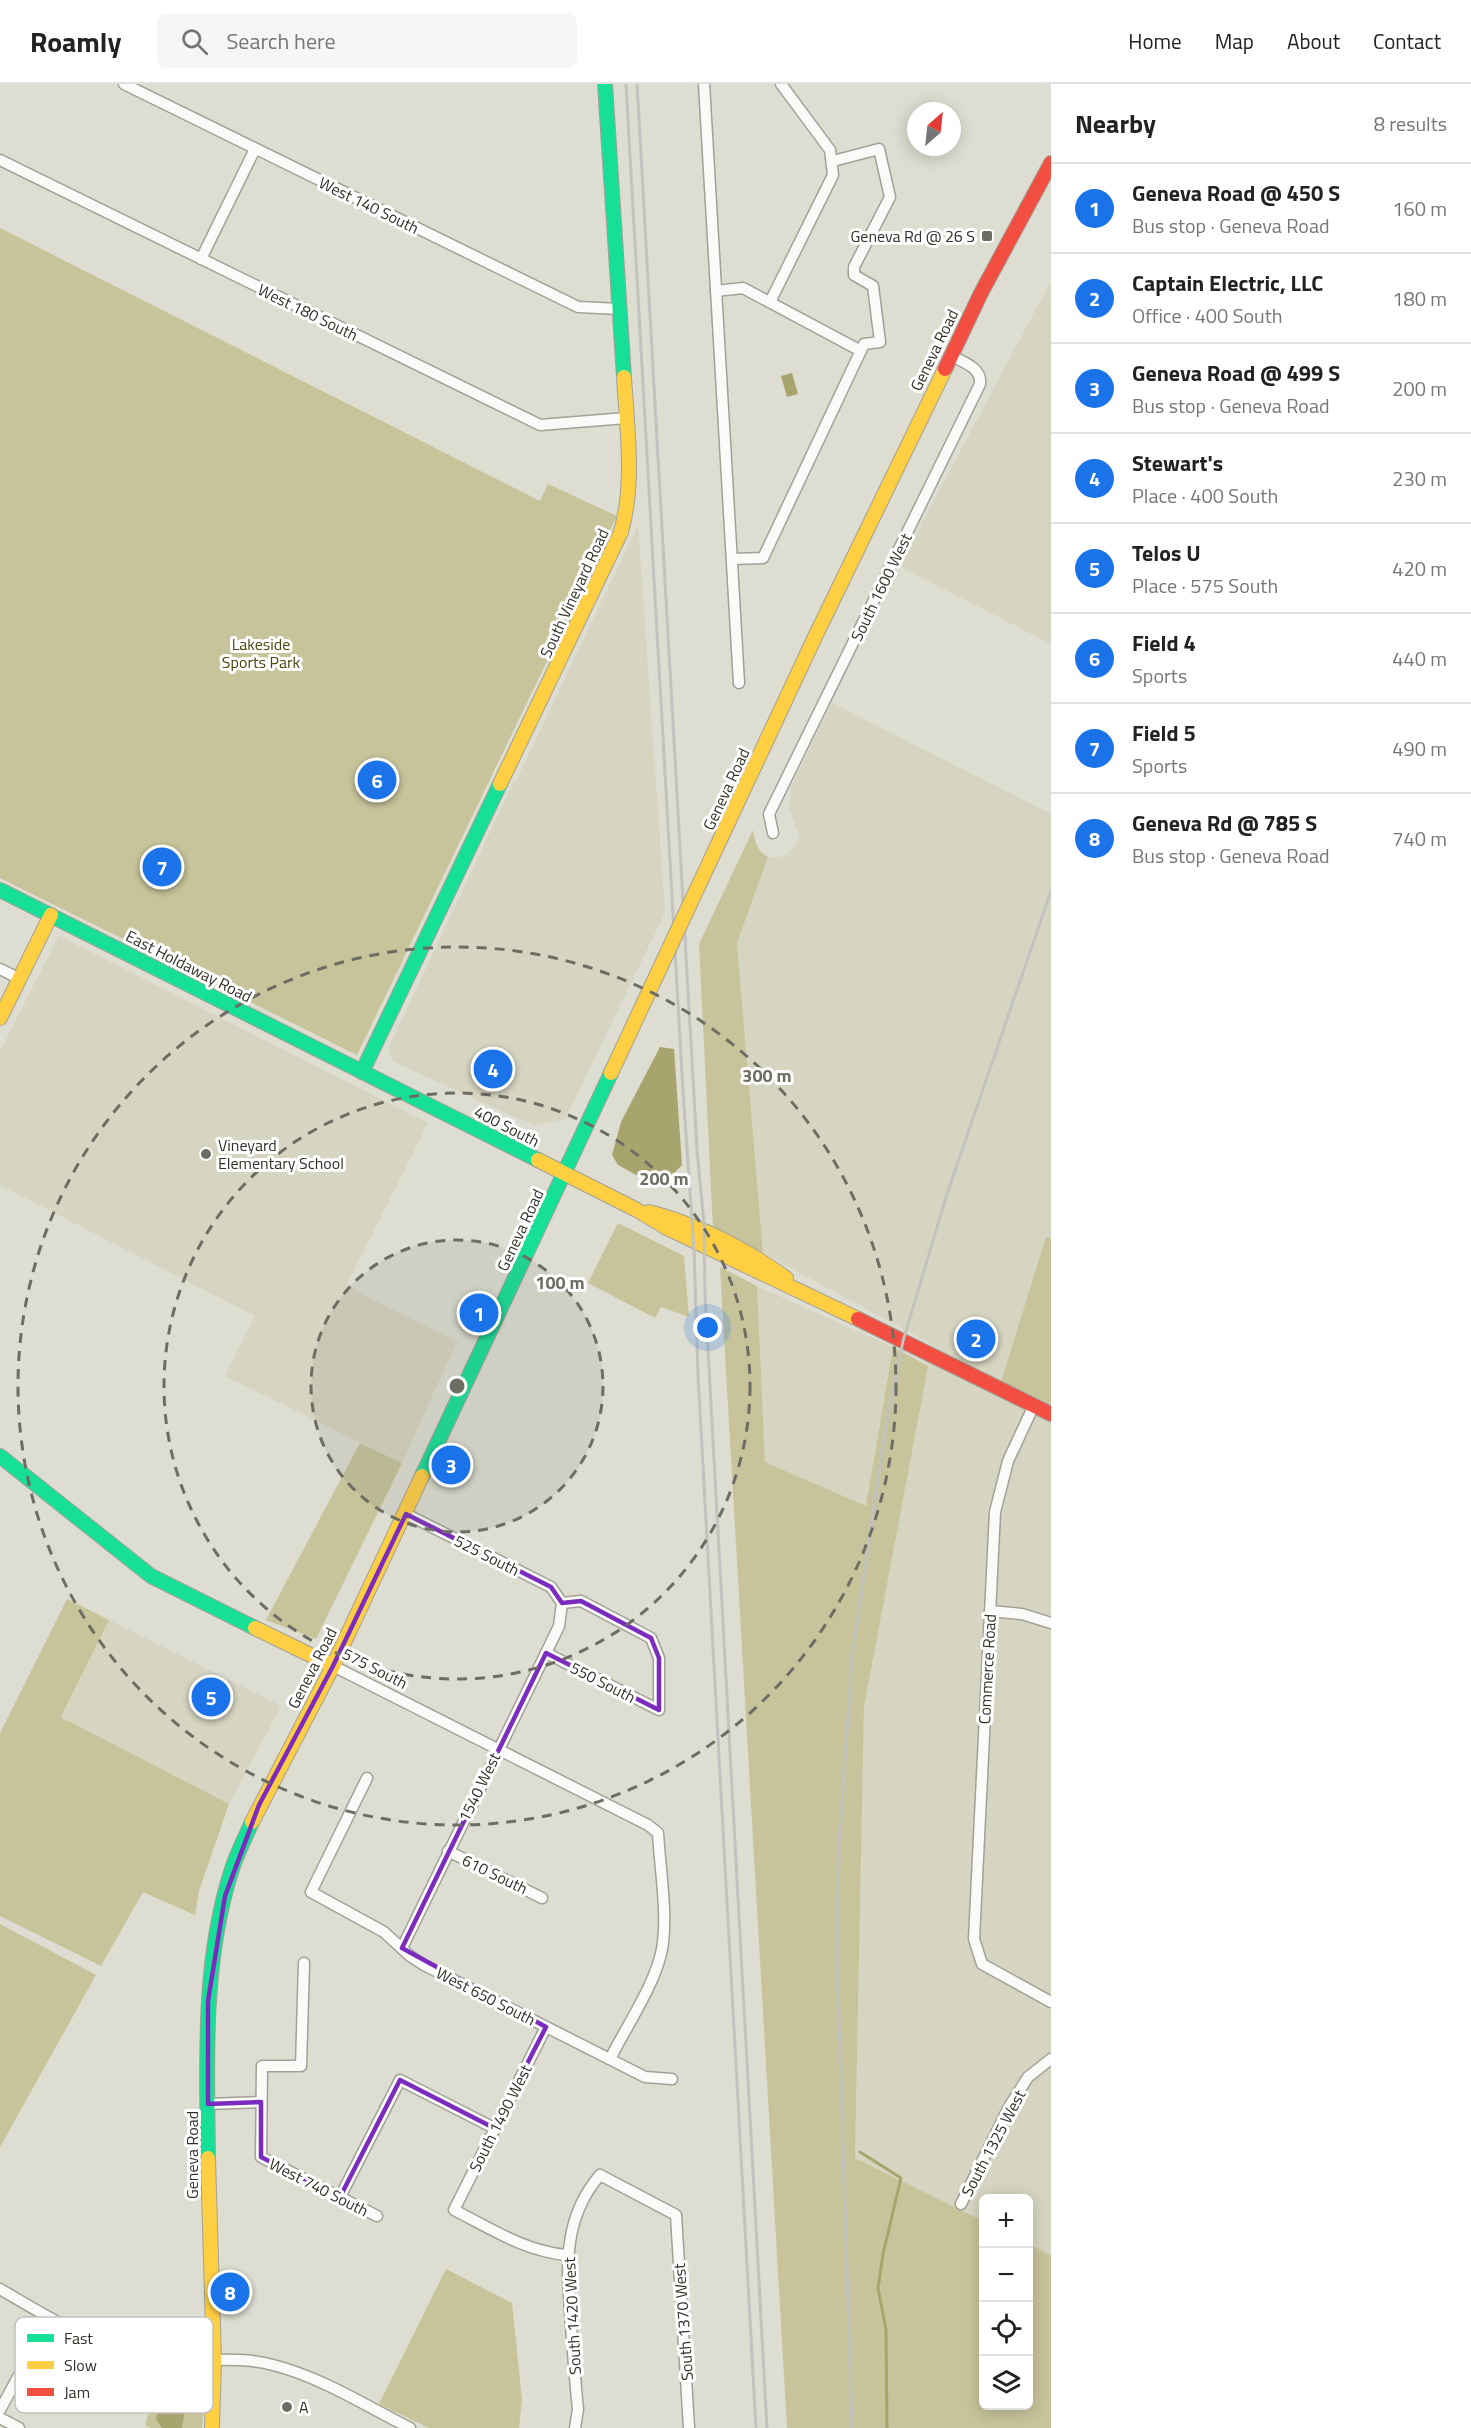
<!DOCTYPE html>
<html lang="en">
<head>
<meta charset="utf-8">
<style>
	:root { --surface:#fff; --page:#f6f6f6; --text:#222; --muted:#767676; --line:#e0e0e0; --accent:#1a73e8 }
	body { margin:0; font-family:"Titillium Web",sans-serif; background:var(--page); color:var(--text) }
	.controls { position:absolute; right:18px; bottom:18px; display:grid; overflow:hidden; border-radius:9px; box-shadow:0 3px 15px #0003 }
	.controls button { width:54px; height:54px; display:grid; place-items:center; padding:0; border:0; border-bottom:2px solid var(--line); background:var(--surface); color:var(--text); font:30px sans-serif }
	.compass { position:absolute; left:907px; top:18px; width:54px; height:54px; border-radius:50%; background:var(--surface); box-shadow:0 3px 15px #0003; rotate:27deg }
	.you { position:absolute; left:708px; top:1244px; width:21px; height:21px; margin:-15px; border:4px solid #fff; border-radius:50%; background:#1a73e8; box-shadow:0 0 0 9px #1a73e833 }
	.badge { display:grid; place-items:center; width:39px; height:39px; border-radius:50%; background:var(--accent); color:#fff; font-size:20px; font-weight:700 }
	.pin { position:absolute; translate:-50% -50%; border:3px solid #fff; box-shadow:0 2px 6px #0006 }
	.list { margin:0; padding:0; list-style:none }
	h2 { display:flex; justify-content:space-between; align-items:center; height:78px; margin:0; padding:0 24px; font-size:26px }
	h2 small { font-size:20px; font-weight:400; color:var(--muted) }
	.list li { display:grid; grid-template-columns:39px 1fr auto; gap:18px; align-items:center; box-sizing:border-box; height:90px; padding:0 24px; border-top:2px solid var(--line) }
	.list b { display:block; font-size:22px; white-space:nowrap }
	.list p { margin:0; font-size:20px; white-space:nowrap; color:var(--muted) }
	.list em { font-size:20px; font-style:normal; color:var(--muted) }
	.icon { flex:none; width:33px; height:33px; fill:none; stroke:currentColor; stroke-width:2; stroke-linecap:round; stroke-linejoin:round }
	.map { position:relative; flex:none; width:1051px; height:2344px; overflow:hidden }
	header { display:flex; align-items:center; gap:36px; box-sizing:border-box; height:84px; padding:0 30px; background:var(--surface); border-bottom:2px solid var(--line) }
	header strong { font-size:28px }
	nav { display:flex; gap:33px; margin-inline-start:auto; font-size:21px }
	.search { width:420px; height:54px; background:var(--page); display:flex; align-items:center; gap:15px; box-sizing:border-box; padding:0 21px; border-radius:9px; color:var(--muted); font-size:22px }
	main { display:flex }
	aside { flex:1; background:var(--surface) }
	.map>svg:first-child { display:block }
</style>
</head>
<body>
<header>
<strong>Roamly</strong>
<div class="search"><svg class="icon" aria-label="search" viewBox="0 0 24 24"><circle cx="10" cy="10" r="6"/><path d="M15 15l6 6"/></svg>Search here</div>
<nav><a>Home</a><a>Map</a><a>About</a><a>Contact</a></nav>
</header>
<main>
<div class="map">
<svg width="1051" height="2344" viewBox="0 0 1051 2344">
	<rect width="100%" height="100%" fill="#ddddd1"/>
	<g fill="#d6d5c1">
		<polygon points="1051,197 1051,560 899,482"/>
		<polygon points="638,441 665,829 565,1035 534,1042 392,977 388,965 514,697 516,697"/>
		<polygon points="832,619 1051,730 1051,2171 1029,2160 1028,2114 984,2114 983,2137 855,2074 864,1623 931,1260 763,1169 737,858 768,773 780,773 788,770 796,762 799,750 789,725 791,703"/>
		<polygon points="59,852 428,1039 347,1200 363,1211 457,1257 402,1379 225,1292 255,1232 0,1101 0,967"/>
		<polygon points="757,1202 893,1263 866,1422 765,1378"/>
		<polygon points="109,1536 281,1622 229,1720 61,1633"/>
	</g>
	<g fill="#c7c49b">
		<polygon points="0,144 540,417 548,400 617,432 357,971 0,794"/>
		<path d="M753,746C755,758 757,767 768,773L737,859L763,1169L713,1145L699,860Z"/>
		<polygon points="618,1139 684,1172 689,1233 661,1223 655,1234 588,1199"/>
		<polygon points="1046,1153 1051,1154 1051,1321 1001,1298"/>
		<polygon points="720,1183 757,1202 765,1378 866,1422 893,1263 928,1282 864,1623 855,2074 983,2137 984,2322 1028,2322 1029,2160 1051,2171 1051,2344 787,2344"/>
		<polygon points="360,1359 402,1379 316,1555 266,1536"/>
		<polygon points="67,1515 109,1536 61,1633 229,1720 199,1807 195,1831 143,1808 101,1882 0,1832 0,1649"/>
		<polygon points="0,1840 96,1891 0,2063"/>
		<polygon points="446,2185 512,2219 522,2316 519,2344 429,2344 379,2320"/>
		<polygon points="160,2289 197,2291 206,2299 202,2344 151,2344 145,2341"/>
	</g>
	<g fill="#a8a46d">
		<polygon points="792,289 798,310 787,313 781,292"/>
		<polygon points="660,963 674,965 682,1081 668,1095 655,1101 618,1081 612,1071 621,1038"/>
		<polygon points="172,2300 181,2301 188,2307 182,2344 162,2344 156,2335 163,2304"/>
	</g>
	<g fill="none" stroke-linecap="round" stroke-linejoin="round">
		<polyline stroke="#a8a46d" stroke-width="3" points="860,2068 901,2094 883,2170 878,2204 886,2246 887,2344"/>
		<g stroke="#a2a198" stroke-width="13">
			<g id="street">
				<polyline points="124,0 578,223 620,225"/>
				<polyline points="704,0 739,599"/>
				<polyline points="0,76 540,341 626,334"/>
				<polyline points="201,175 255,65"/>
				<polyline points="716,207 743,204 861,267"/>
				<polyline points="770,218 833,91 830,66 781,0"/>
				<polyline points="733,475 763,474 864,260 880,258 873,202 854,191 854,183 890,113 879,65 833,77"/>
				<path d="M773,749L769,730L980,300C982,283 962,278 950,271"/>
				<polyline points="0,885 20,895"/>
				<polyline points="1034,1321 1008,1377 995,1428 974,1855 982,1880 1051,1918"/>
				<polyline points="990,1527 1022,1530 1051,1539"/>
				<polyline points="546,1569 659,1626 659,1574 651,1554 581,1517 562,1519"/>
				<path d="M333,1582L648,1741L658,1749C660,1784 668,1832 662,1865C656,1899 626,1943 610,1975"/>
				<polyline points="367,1694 311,1808 384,1848 410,1872 424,1881 645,1993 672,1995"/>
				<polyline points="448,1767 542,1814"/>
				<polyline points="402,1864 546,1569 559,1542 562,1519 551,1503 406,1430"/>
				<polyline points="304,1879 301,1982 262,1982 261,2073 377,2132"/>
				<path d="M546,1943L454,2126C490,2144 526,2168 567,2171"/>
				<polyline points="208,2020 261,2018"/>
				<polyline points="340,2113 400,1996 494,2044"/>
				<polyline points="961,2120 1009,2023 1028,1993 1051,1975"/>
				<path d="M0,2205C43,2230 100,2266 149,2274C190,2281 233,2270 273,2281C321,2293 366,2322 410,2344"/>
				<polyline points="0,2326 50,2234"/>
				<polyline points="0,2334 19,2344"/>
				<path d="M575,2344L578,2325C575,2297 573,2269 571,2241C567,2187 561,2136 600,2091L676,2131L689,2344"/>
			</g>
		</g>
		<g stroke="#a2a198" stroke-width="16">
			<g id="fast">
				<polyline points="605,0 624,293"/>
				<polyline points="0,806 538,1076"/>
				<polyline points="362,988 500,700"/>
				<polyline points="0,1372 151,1492 255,1544"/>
				<polyline points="422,1392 611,989"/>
				<path d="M208,2074C207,1979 202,1880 231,1788C236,1771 245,1754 252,1738"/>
			</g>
		</g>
		<g stroke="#a2a198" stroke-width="16">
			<g id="slow">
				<polyline points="814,555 945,285"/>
				<path d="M500,700L621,448C635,398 627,345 624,293"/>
				<polyline points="0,934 51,831"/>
				<polyline points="611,989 660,884"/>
				<polyline points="538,1076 637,1126 667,1144 858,1235"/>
				<path d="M649,1128C699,1141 744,1164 786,1194"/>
				<polyline points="255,1544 333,1582"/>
				<polyline points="252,1738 333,1582 422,1392"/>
				<polyline points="208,2074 214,2276 212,2344"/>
			</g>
		</g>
		<g stroke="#a2a198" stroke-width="16">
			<g id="jam">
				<polyline points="945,285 981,209 1051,79"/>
				<polyline points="858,1235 1051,1330"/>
			</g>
		</g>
		<use href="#street" stroke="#fafaf8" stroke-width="10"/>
		<use href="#fast" stroke="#16e098" stroke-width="14"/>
		<use href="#slow" stroke="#ffcf43" stroke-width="14"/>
		<use href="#jam" stroke="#f24e42" stroke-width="14"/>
		<g stroke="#c2c2bf" stroke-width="3">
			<polyline points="626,0 683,1007 694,1166 698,1291 756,2344"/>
			<polyline points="637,0 697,1066 704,1140 705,1210 767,2344"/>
			<polyline points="852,2344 837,1872 839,1761 852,1574 884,1353 903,1257 947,1110 1051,807"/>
		</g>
		<g stroke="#a2a198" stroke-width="16" stroke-linecap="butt">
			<polyline id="slow-bridge" points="660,884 814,555"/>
		</g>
		<use href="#slow-bridge" stroke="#ffcf43" stroke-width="14"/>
	</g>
	<path fill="none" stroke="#7b2cbf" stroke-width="4.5" stroke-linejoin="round" d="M406,1430L551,1503L562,1519L581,1517L651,1554L659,1574V1626L546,1569L402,1864L546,1943L494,2044L400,1996L340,2113L261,2073V2018L208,2020V1917L225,1812L259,1721L333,1582Z"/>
	<circle cx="457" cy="1302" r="146" fill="#6e6d64" fill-opacity=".12"/>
	<g fill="none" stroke="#6e6d64" stroke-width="3" stroke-dasharray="10 8">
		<circle cx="457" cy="1302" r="146"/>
		<circle cx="457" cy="1302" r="293"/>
		<circle cx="457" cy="1302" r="439"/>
	</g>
	<g fill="#6e6d64" stroke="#fff" stroke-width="2">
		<rect x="981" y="146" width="12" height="12" rx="3"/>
		<circle cx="206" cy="1070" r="6"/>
		<circle cx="287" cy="2323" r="6"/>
	</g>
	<g text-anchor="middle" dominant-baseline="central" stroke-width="6" stroke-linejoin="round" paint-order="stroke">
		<g font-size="16" fill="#323129" stroke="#fff">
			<text transform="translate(369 121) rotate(26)">West 140 South</text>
			<text transform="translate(308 228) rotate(26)">West 180 South</text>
			<text transform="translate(934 266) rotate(-64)">Geneva Road</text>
			<text transform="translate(881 503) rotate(-64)">South 1600 West</text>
			<text transform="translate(574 509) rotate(-65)">South Vineyard Road</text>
			<text transform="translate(726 705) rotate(-65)">Geneva Road</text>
			<text transform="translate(189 882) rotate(27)">East Holdaway Road</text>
			<text transform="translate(507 1042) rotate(27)">400 South</text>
			<text transform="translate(520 1146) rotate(-65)">Geneva Road</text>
			<text transform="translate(487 1471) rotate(27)">525 South</text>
			<text transform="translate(312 1584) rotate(-63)">Geneva Road</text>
			<text transform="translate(375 1584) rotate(27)">575 South</text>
			<text transform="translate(987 1585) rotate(-87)">Commerce Road</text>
			<text transform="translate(603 1598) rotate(27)">550 South</text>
			<text transform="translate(479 1703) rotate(-64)">1540 West</text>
			<text transform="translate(495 1790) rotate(26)">610 South</text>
			<text transform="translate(486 1912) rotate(27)">West 650 South</text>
			<text transform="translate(500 2034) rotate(-63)">South 1490 West</text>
			<text transform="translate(993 2059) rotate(-62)">South 1325 West</text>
			<text transform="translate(192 2071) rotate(-90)">Geneva Road</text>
			<text transform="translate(319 2103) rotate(27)">West 740 South</text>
			<text transform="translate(572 2232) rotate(-93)">South 1420 West</text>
			<text transform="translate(683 2238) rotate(-94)">South 1370 West</text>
		</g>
		<g font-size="16" fill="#323129" stroke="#fff" text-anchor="start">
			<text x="975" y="152" text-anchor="end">Geneva Rd @ 26 S</text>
			<text x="218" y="1061">Vineyard<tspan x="218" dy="18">Elementary School</tspan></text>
			<text x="299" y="2323">A</text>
		</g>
		<g font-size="16" fill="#4b460c" stroke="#fff">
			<text x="261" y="560">Lakeside<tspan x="261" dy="18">Sports Park</tspan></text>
		</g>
	</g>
	<rect x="15" y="2233" width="198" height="96" rx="9" fill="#fff" stroke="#c2c1bf" stroke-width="1.5"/>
	<rect x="27" y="2250" width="27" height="8" fill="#16e098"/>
	<rect x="27" y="2277" width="27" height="8" fill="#ffcf43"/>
	<rect x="27" y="2304" width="27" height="8" fill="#f24e42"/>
	<g font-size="16" fill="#323129">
		<text x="64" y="2260">Fast</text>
		<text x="64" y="2287">Slow</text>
		<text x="64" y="2314">Jam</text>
	</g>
	<circle cx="457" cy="1302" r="9" fill="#6e6d64" stroke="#fff" stroke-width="3"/>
	<g font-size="18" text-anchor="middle" font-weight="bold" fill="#6e6d64" stroke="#fff" stroke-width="6" stroke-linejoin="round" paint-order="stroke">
		<text x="767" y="998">300 m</text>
		<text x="664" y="1101">200 m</text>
		<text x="560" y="1205">100 m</text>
	</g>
</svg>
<div class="controls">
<button>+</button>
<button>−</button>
<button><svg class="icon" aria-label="locate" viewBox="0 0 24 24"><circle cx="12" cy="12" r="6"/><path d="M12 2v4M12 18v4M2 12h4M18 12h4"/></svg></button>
<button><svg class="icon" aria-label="layers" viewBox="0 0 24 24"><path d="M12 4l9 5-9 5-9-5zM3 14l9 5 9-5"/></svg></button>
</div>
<svg class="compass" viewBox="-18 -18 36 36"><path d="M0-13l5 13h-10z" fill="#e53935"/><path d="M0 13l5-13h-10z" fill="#767676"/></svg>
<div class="you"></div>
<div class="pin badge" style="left:479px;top:1229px">1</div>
<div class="pin badge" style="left:976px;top:1255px">2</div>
<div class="pin badge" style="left:451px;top:1381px">3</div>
<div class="pin badge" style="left:493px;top:985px">4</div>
<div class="pin badge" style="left:211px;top:1613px">5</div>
<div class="pin badge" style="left:377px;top:696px">6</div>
<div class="pin badge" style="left:162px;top:783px">7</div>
<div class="pin badge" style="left:230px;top:2208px">8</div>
</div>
<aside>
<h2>Nearby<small>8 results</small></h2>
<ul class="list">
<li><span class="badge">1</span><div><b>Geneva Road @ 450 S</b><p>Bus stop · Geneva Road</p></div><em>160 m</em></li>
<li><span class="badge">2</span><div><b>Captain Electric, LLC</b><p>Office · 400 South</p></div><em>180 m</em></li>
<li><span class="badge">3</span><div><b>Geneva Road @ 499 S</b><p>Bus stop · Geneva Road</p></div><em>200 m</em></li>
<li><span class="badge">4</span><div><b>Stewart's</b><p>Place · 400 South</p></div><em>230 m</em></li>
<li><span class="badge">5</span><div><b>Telos U</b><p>Place · 575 South</p></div><em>420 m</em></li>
<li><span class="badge">6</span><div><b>Field 4</b><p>Sports</p></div><em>440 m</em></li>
<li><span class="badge">7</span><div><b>Field 5</b><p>Sports</p></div><em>490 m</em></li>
<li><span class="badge">8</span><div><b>Geneva Rd @ 785 S</b><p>Bus stop · Geneva Road</p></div><em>740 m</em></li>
</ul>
</aside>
</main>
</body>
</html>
